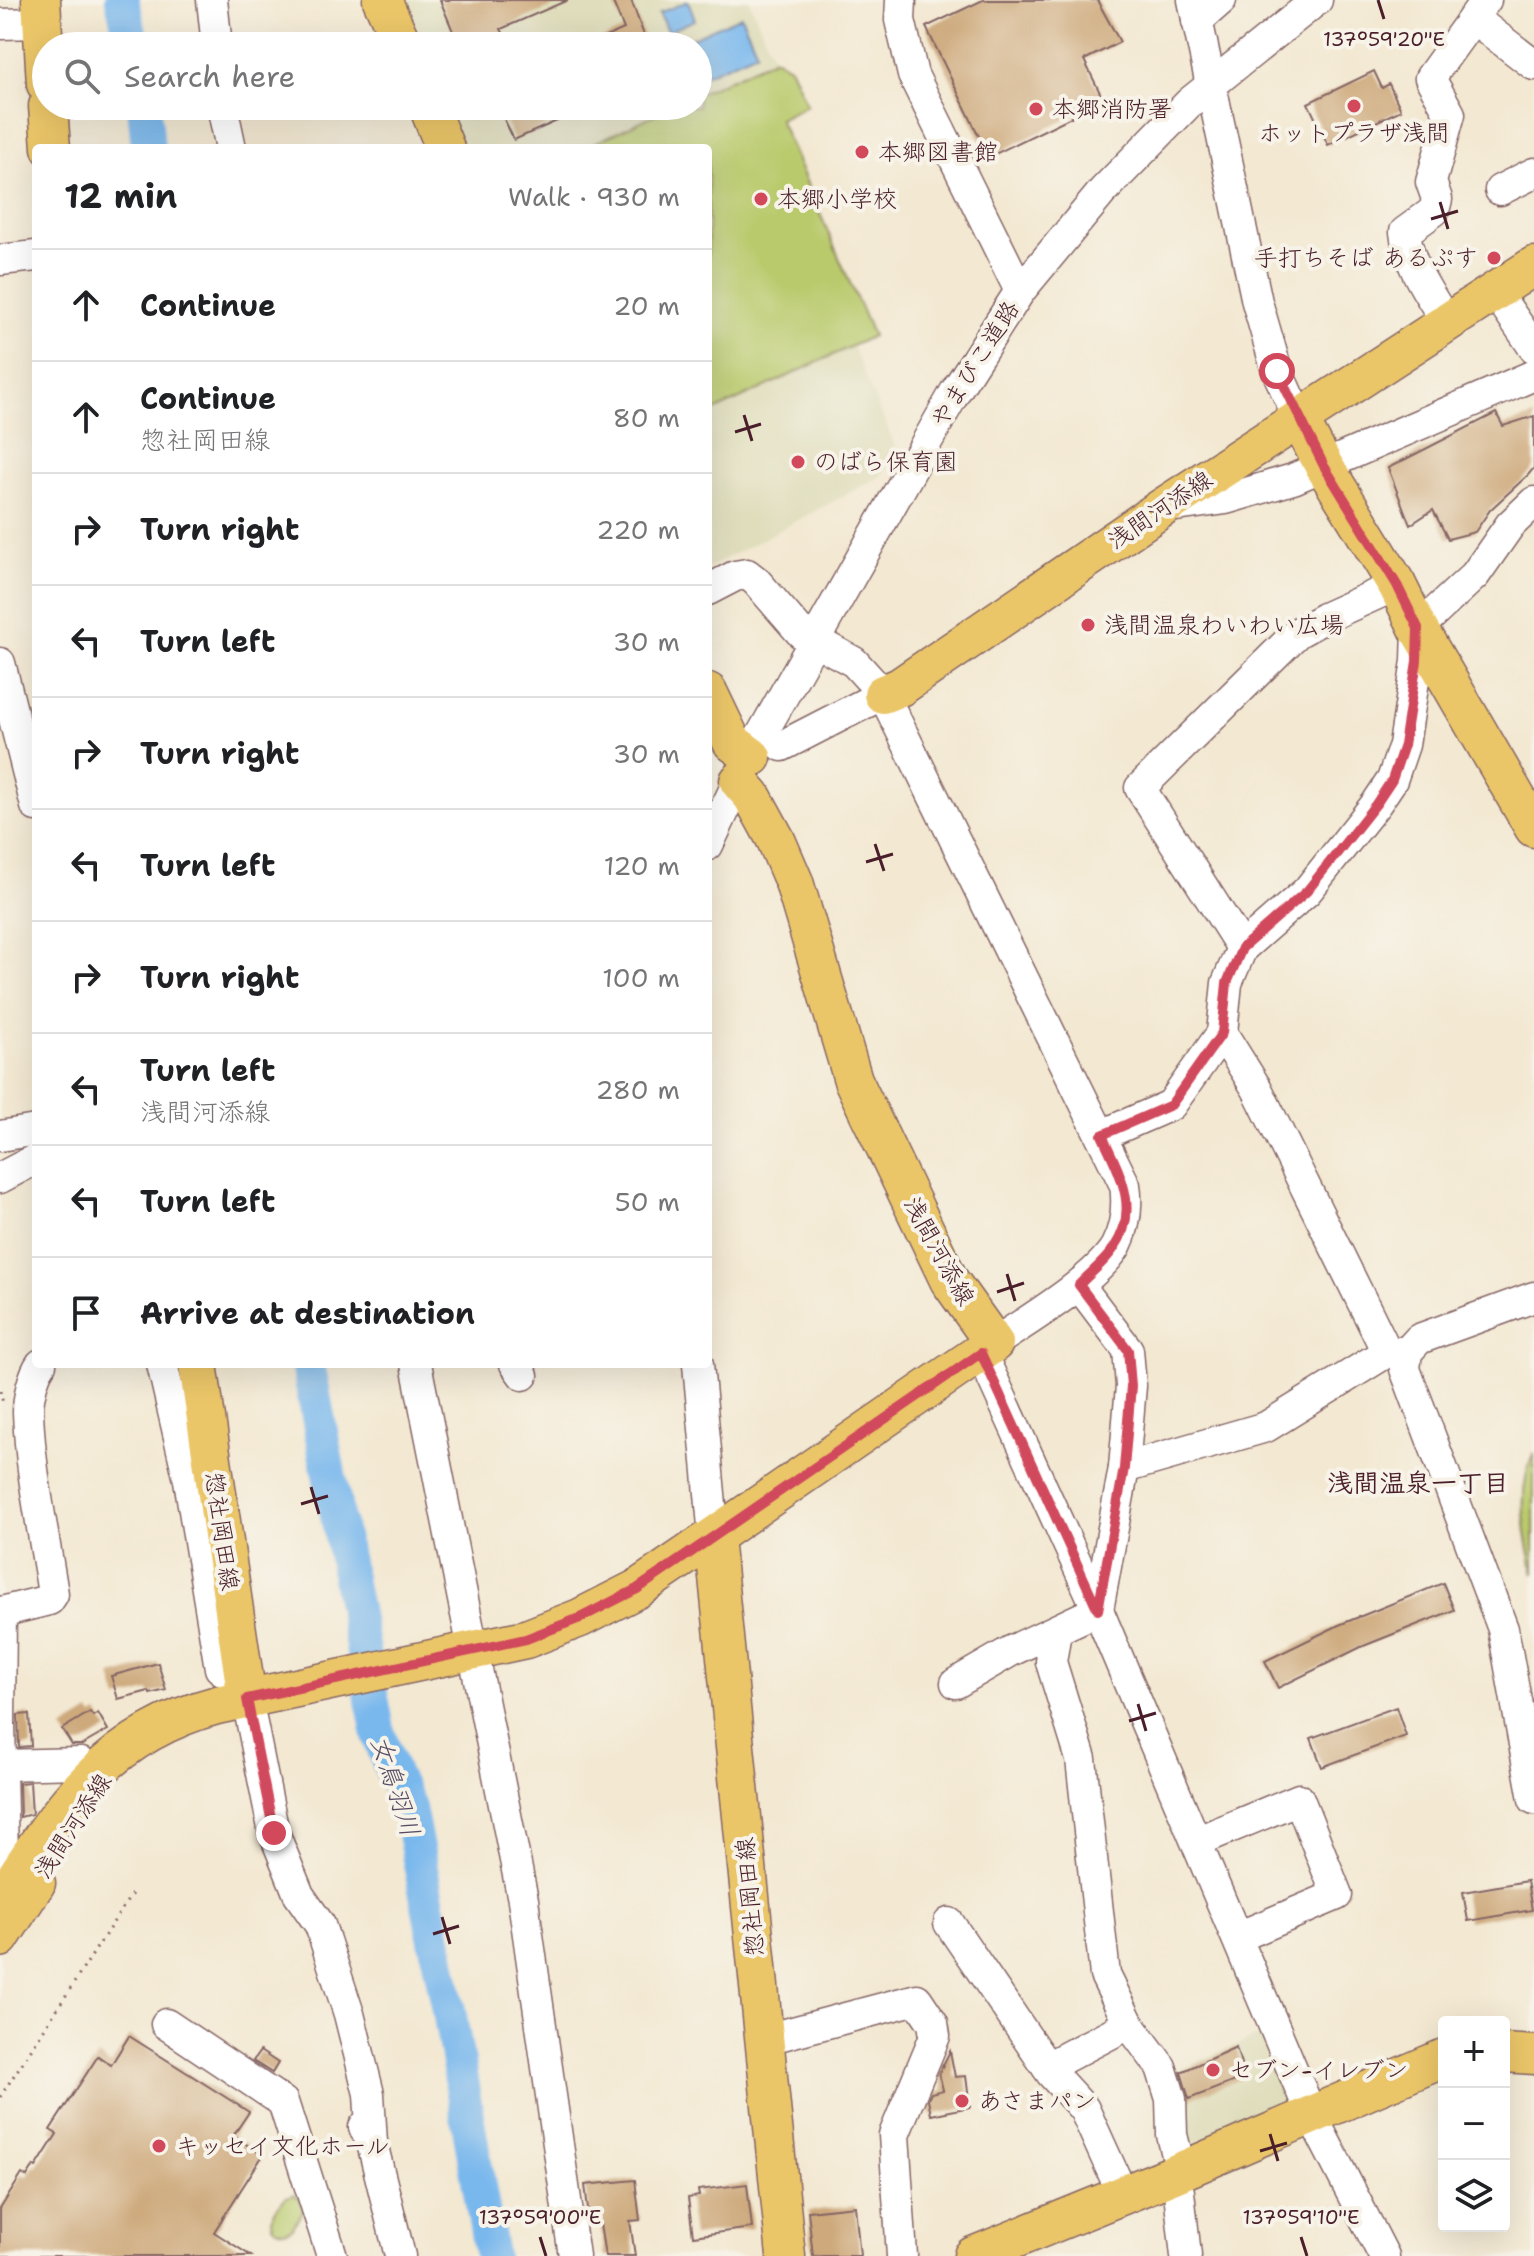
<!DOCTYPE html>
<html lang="en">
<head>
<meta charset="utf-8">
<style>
	:root { --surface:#fff; --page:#f6f6f6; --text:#202124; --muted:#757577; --line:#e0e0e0 }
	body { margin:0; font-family:"Shantell Sans","Klee One",sans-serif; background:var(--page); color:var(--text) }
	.controls { position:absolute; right:24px; bottom:24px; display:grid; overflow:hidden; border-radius:8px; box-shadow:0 8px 32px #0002 }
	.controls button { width:72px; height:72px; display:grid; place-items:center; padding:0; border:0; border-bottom:2px solid var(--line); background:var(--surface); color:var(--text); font:40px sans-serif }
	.stop { position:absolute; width:24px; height:24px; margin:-18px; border:6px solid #d1495b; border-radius:50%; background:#fff }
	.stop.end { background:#d1495b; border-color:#fff; box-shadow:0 2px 8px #0008 }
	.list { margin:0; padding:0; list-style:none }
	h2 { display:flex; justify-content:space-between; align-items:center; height:104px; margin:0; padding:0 32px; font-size:34px }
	h2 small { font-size:26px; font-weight:400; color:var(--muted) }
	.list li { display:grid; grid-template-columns:52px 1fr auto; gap:24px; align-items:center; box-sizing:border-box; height:112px; padding:0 32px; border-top:2px solid var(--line) }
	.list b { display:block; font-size:30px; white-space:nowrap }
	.list p { margin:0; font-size:26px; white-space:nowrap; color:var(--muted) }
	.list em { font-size:26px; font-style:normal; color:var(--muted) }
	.icon { flex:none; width:44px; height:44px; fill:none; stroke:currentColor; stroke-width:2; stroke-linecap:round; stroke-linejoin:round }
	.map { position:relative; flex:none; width:1534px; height:2256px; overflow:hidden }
	.search { position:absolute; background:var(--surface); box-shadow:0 8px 32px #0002; left:32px; top:32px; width:680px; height:88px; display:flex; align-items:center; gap:20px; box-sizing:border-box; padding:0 28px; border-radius:44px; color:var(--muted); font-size:30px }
	.panel { position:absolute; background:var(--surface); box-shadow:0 8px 32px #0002; left:32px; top:144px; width:680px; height:1224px; border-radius:8px }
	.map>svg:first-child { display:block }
</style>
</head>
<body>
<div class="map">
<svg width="1534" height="2256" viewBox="0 0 1534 2256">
	<rect width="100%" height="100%" fill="#f7f3e8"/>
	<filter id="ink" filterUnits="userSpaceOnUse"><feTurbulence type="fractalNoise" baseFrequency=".0125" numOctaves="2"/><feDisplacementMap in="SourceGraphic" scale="16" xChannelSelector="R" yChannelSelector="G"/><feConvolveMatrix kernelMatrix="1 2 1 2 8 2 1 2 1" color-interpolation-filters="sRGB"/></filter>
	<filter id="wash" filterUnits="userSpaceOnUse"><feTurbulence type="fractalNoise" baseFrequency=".006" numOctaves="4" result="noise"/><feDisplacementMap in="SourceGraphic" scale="32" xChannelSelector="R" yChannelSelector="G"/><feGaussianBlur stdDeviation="1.8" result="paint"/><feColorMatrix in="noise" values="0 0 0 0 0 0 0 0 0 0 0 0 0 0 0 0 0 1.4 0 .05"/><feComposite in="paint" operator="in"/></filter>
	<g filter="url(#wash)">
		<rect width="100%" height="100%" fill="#f3e8d1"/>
		<g fill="#dfddbb">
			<polygon points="389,0 749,0 773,56 791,68 807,105 779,119 873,336 852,345 896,448 881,476 708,568 708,148 451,148 433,106 698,106 698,46 408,46"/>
			<polygon points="1266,2032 1296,2100 1179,2150 1169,2074"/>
		</g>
		<g fill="#b9ca6d" stroke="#82744c" stroke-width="2">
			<polygon points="775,58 791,68 807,105 779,119 873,336 708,414 708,148 584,148 673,106 698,106 698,94"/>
			<path d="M1534,1453V1574C1525,1533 1516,1491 1534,1453Z"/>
			<path d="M293,2195L300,2198L303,2211C300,2216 296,2223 292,2228C285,2234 272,2230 272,2220C272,2212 282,2202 286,2197Z"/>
		</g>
		<g fill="#79b8ed" stroke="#626c8c" stroke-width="2">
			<polygon points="688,1 695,20 667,32 659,13"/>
			<polygon points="741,16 757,52 698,78 698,46 675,46"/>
		</g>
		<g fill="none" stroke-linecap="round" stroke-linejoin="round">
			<g stroke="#79b8ed" stroke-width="34">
				<polyline points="122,0 133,46"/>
				<polyline points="144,106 148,148"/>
				<polyline points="308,1364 379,1735 393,1774 409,1808 450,2016 491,2256"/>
			</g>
		</g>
		<g id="blocks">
			<g fill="#cda97c">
				<polygon points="440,0 568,0 501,29 510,46 488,46 483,35 459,46"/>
				<polygon points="612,0 631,0 648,46 585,46 624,29"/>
				<polygon points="983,0 1097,0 1120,42 1084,60 1104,101 989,157 926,27"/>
				<polygon points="1374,71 1382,88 1389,84 1401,110 1328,145 1308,103"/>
				<polygon points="498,106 591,106 514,140"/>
				<polygon points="1496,413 1503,426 1534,416 1534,468 1528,475 1490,510 1475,532 1448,539 1433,510 1410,525 1388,468"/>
				<polygon points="1443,1583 1454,1610 1361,1647 1278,1688 1265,1661 1339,1625"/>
				<polygon points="158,1663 166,1690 150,1694 149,1691 118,1699 111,1676"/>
				<polygon points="1396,1707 1406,1736 1322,1767 1311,1738"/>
				<polygon points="90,1712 93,1716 98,1713 108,1730 82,1745 72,1745 62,1729"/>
				<polygon points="29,1714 31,1746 19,1747 18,1715"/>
				<polygon points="30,1782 32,1814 20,1817 19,1783"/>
				<polygon points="1527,1881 1532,1910 1468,1921 1463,1892"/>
				<polygon points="129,2036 249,2112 233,2136 263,2155 214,2232 251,2256 0,2256 0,2209 22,2174 27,2177 34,2166 36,2167 57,2134 50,2130 98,2056 111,2065"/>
				<polygon points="1236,2047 1245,2077 1189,2099 1181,2072"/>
				<polygon points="260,2051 278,2063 272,2073 253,2061"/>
				<polygon points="950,2051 955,2077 966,2076 970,2107 931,2115 928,2099 931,2093 943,2090 939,2073"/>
				<polygon points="635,2180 640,2220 630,2221 635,2256 605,2256 600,2224 590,2225 585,2185"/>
				<polygon points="747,2184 752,2228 693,2236 688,2198 699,2196 698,2190"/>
				<polygon points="855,2206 860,2256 813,2256 808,2211"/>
			</g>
		</g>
	</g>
	<g filter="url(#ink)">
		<use href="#blocks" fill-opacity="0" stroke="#856565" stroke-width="2"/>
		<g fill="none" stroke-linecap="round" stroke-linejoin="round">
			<g stroke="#856565" stroke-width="33">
				<g id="minor">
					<polyline points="212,0 217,46"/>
					<polyline points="901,0 900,20 913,75 1020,291"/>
					<polyline points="1193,0 1257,302 1277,371 1299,419"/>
					<polyline points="1473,18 1534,65"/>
					<polyline points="1197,21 1221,0"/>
					<polyline points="0,24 42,23"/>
					<polyline points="222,106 231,148"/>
					<polyline points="1500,190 1534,173"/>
					<polyline points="0,260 36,256"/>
					<polyline points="1495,291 1534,348"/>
					<path d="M1447,323C1429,293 1409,267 1405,232L1434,211L1437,199L1431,182L1450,114L1430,78L1486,0"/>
					<polyline points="1169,507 1226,499 1293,479 1534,375"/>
					<path d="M708,590L735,576L747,574L756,581L801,633L854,662L883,694L1125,1185C1128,1206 1126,1226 1116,1246C1097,1279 1027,1321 994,1343"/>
					<polyline points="0,663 36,806"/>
					<polyline points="782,746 883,694"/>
					<polyline points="708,845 755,746 955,392 1020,291 1103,191 1190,102 1317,0"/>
					<polyline points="1242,948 1140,788 1297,633 1324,618 1397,585"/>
					<polyline points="1222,1033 1257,1089 1387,1352"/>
					<polyline points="1102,1135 1171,1105 1222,1033 1227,983 1242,948 1307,891 1376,804 1392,780 1404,745 1417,661 1418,628 1475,575 1510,525 1534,502"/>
					<polyline points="0,1136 36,1130"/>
					<polyline points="0,1178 36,1159"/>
					<polyline points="1534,1297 1419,1339 1407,1352 1405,1369 1503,1629 1534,1799"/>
					<polyline points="981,1353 1098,1610 1312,2116 1384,2256"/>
					<polyline points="162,1364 189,1480 220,1668 245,1686"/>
					<polyline points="416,1364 523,1900 574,2256"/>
					<polyline points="515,1364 523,1375"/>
					<polyline points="698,1364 714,1537"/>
					<polyline points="1124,1468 1266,1427 1387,1352 1406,1352"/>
					<polyline points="1056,1631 1051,1662 1081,1759 1105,1975 1129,2024 1161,2067 1171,2099 1172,2135 1181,2171"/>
					<polyline points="956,1683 1011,1651 1098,1610 1124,1468 1131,1386 1128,1350 1079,1285"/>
					<polyline points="247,1699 274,1833 299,1895 320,1925 349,2014 369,2094 372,2143"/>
					<polyline points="0,1765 81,1763 91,1774"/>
					<polyline points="1198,1841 1299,1799 1337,1895 1238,1937"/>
					<path d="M19,1872L3,1857L0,1724L1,1612L49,1600L53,1594C44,1534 30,1472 28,1412C28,1398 33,1375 41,1364"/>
					<polyline points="949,1923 1051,2073 1084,2109 1123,2195"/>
					<polyline points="166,2024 283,2102 332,2256"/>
					<polyline points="763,2040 917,1999 933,2023 935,2036 894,2135 902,2256"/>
					<polyline points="1047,2067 1129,2024"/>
					<polyline points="364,2127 372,2143 400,2256"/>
					<polyline points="1172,2175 1179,2192 1186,2256"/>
				</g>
			</g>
			<g stroke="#856565" stroke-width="41">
				<g id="major">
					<polyline points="41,0 46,84"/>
					<polyline points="382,0 403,46"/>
					<polyline points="48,106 51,148"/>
					<polyline points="428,106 445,148"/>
					<polyline points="1299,419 1324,466 1397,585 1418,628 1534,828"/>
					<polyline points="708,692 732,742 752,757"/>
					<polyline points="883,694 900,687 1162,508 1534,266"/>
					<polyline points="198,1364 247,1699"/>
					<polyline points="714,1537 786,2256"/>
					<path d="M0,1901C59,1810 104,1735 217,1705L526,1639L580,1618L637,1589L684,1557L994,1343L949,1280L853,1080L794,882L776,840L752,796L739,781"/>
					<polyline points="0,1938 36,1883"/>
					<polyline points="1504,2053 1534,2055"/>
					<polyline points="973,2256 1172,2175 1444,2058"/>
				</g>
			</g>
			<g stroke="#856565" stroke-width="3" stroke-dasharray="2 6" stroke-linecap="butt">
				<polyline points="0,1391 3,1403"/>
				<polyline points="0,2097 133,1892"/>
			</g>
			<use href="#minor" stroke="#fff" stroke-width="30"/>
			<use href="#major" stroke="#ebc669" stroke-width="38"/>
		</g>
	</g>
	<g fill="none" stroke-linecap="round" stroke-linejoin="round" filter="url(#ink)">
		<path stroke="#d1495b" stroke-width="10" d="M274,1833L247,1699L526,1639L580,1618L637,1589L684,1557L981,1353L1098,1610L1124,1468L1131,1386L1128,1350L1079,1285C1090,1273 1105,1262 1114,1248C1141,1209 1119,1172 1102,1135L1171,1105L1222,1033L1227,983L1242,948L1307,891L1376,804L1392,780L1404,745L1417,661L1418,628L1397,585L1324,466L1277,371"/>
	</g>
	<path fill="none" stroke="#4a1f2b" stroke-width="3" d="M1378,0L1384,19M1440,202L1448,229M1431,219L1458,211M744,415L752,441M735,432L761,424M875,844L884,871M866,862L893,854M1007,1274L1015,1301M997,1292L1024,1283M311,1487L319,1514M301,1504L328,1496M1138,1704L1146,1731M1129,1721L1156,1713M442,1917L450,1944M433,1934L459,1926M1270,2134L1278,2161M1260,2151L1287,2143M540,2237L546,2256M1301,2237L1307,2256"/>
	<g fill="#d1495b" stroke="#f7f3e8" stroke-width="3">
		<circle cx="1354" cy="106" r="8"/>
		<circle cx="1036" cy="109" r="8"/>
		<circle cx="862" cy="152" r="8"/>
		<circle cx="761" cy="199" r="8"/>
		<circle cx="1494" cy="258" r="8"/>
		<circle cx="798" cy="462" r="8"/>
		<circle cx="1088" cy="625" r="8"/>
		<circle cx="1213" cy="2070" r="8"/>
		<circle cx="962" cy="2101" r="8"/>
		<circle cx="159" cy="2146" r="8"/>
	</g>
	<g text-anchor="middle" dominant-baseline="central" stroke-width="8" stroke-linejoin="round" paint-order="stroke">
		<g font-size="24" fill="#4a1f2b" stroke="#f7f3e8" text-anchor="start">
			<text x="1052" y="109">本郷消防署</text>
			<text x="1354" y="133" text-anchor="middle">ホットプラザ浅間</text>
			<text x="878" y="152">本郷図書館</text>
			<text x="777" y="199">本郷小学校</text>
			<text x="1478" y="258" text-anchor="end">手打ちそば あるぷす</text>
			<text x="814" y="462">のばら保育園</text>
			<text x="1104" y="625">浅間温泉わいわい広場</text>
			<text x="1229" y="2070">セブン-イレブン</text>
			<text x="978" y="2101">あさまパン</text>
			<text x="175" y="2146">キッセイ文化ホール</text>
		</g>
		<g font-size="24" fill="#4a1f2b" stroke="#f7f3e8">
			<text transform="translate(975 364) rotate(-58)">やまびこ道路</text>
			<text transform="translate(1160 510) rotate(-34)">浅間河添線</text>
			<text transform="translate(939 1251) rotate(61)">浅間河添線</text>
			<text transform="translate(222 1531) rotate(82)">惣社岡田線</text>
			<text transform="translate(73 1826) rotate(-57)">浅間河添線</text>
			<text transform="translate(750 1897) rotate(-95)">惣社岡田線</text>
		</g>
		<g font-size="26" font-weight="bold" fill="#4a1f2b" stroke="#f7f3e8">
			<text x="1418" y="1482">浅間温泉一丁目</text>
		</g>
		<g font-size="26" font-style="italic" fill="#584d65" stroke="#f7f3e8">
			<text transform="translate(396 1786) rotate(72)">女鳥羽川</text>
		</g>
	</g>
	<g font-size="20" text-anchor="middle" fill="#4a1f2b" stroke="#f7f3e8" stroke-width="8" stroke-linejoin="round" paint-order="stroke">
		<text x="1384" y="46">137°59'20"E</text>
		<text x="540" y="2224">137°59'00"E</text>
		<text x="1301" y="2224">137°59'10"E</text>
	</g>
</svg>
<div class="controls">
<button>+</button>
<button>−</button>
<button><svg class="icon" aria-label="layers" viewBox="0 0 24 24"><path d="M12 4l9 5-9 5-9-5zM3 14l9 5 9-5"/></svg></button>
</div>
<div class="stop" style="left:1277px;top:371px"></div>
<div class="stop end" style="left:274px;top:1833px"></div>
<div class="search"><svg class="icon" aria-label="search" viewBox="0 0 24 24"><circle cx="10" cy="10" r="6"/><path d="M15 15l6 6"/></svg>Search here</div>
<section class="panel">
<h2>12 min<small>Walk · 930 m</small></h2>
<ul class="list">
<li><svg class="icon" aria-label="ahead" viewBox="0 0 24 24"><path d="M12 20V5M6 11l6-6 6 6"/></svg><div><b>Continue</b></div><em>20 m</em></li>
<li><svg class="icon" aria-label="ahead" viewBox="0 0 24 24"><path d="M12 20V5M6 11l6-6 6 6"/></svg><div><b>Continue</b><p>惣社岡田線</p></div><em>80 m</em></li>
<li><svg class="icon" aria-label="right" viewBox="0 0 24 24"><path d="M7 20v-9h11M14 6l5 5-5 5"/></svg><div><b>Turn right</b></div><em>220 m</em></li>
<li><svg class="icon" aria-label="left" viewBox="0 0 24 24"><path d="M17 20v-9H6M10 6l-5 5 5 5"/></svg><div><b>Turn left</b></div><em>30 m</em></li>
<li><svg class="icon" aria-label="right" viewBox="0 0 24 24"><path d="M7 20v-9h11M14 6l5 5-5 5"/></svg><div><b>Turn right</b></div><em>30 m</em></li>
<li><svg class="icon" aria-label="left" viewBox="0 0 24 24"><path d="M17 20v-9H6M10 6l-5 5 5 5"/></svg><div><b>Turn left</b></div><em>120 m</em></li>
<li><svg class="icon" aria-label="right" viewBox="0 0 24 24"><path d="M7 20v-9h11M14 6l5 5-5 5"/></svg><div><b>Turn right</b></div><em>100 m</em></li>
<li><svg class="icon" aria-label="left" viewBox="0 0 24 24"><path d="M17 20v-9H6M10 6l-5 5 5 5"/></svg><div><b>Turn left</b><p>浅間河添線</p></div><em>280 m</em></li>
<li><svg class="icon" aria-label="left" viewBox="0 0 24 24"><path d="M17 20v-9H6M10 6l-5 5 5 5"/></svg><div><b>Turn left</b></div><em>50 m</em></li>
<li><svg class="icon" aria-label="arrive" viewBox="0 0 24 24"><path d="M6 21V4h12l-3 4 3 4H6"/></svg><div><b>Arrive at destination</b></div></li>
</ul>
</section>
</div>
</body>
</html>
